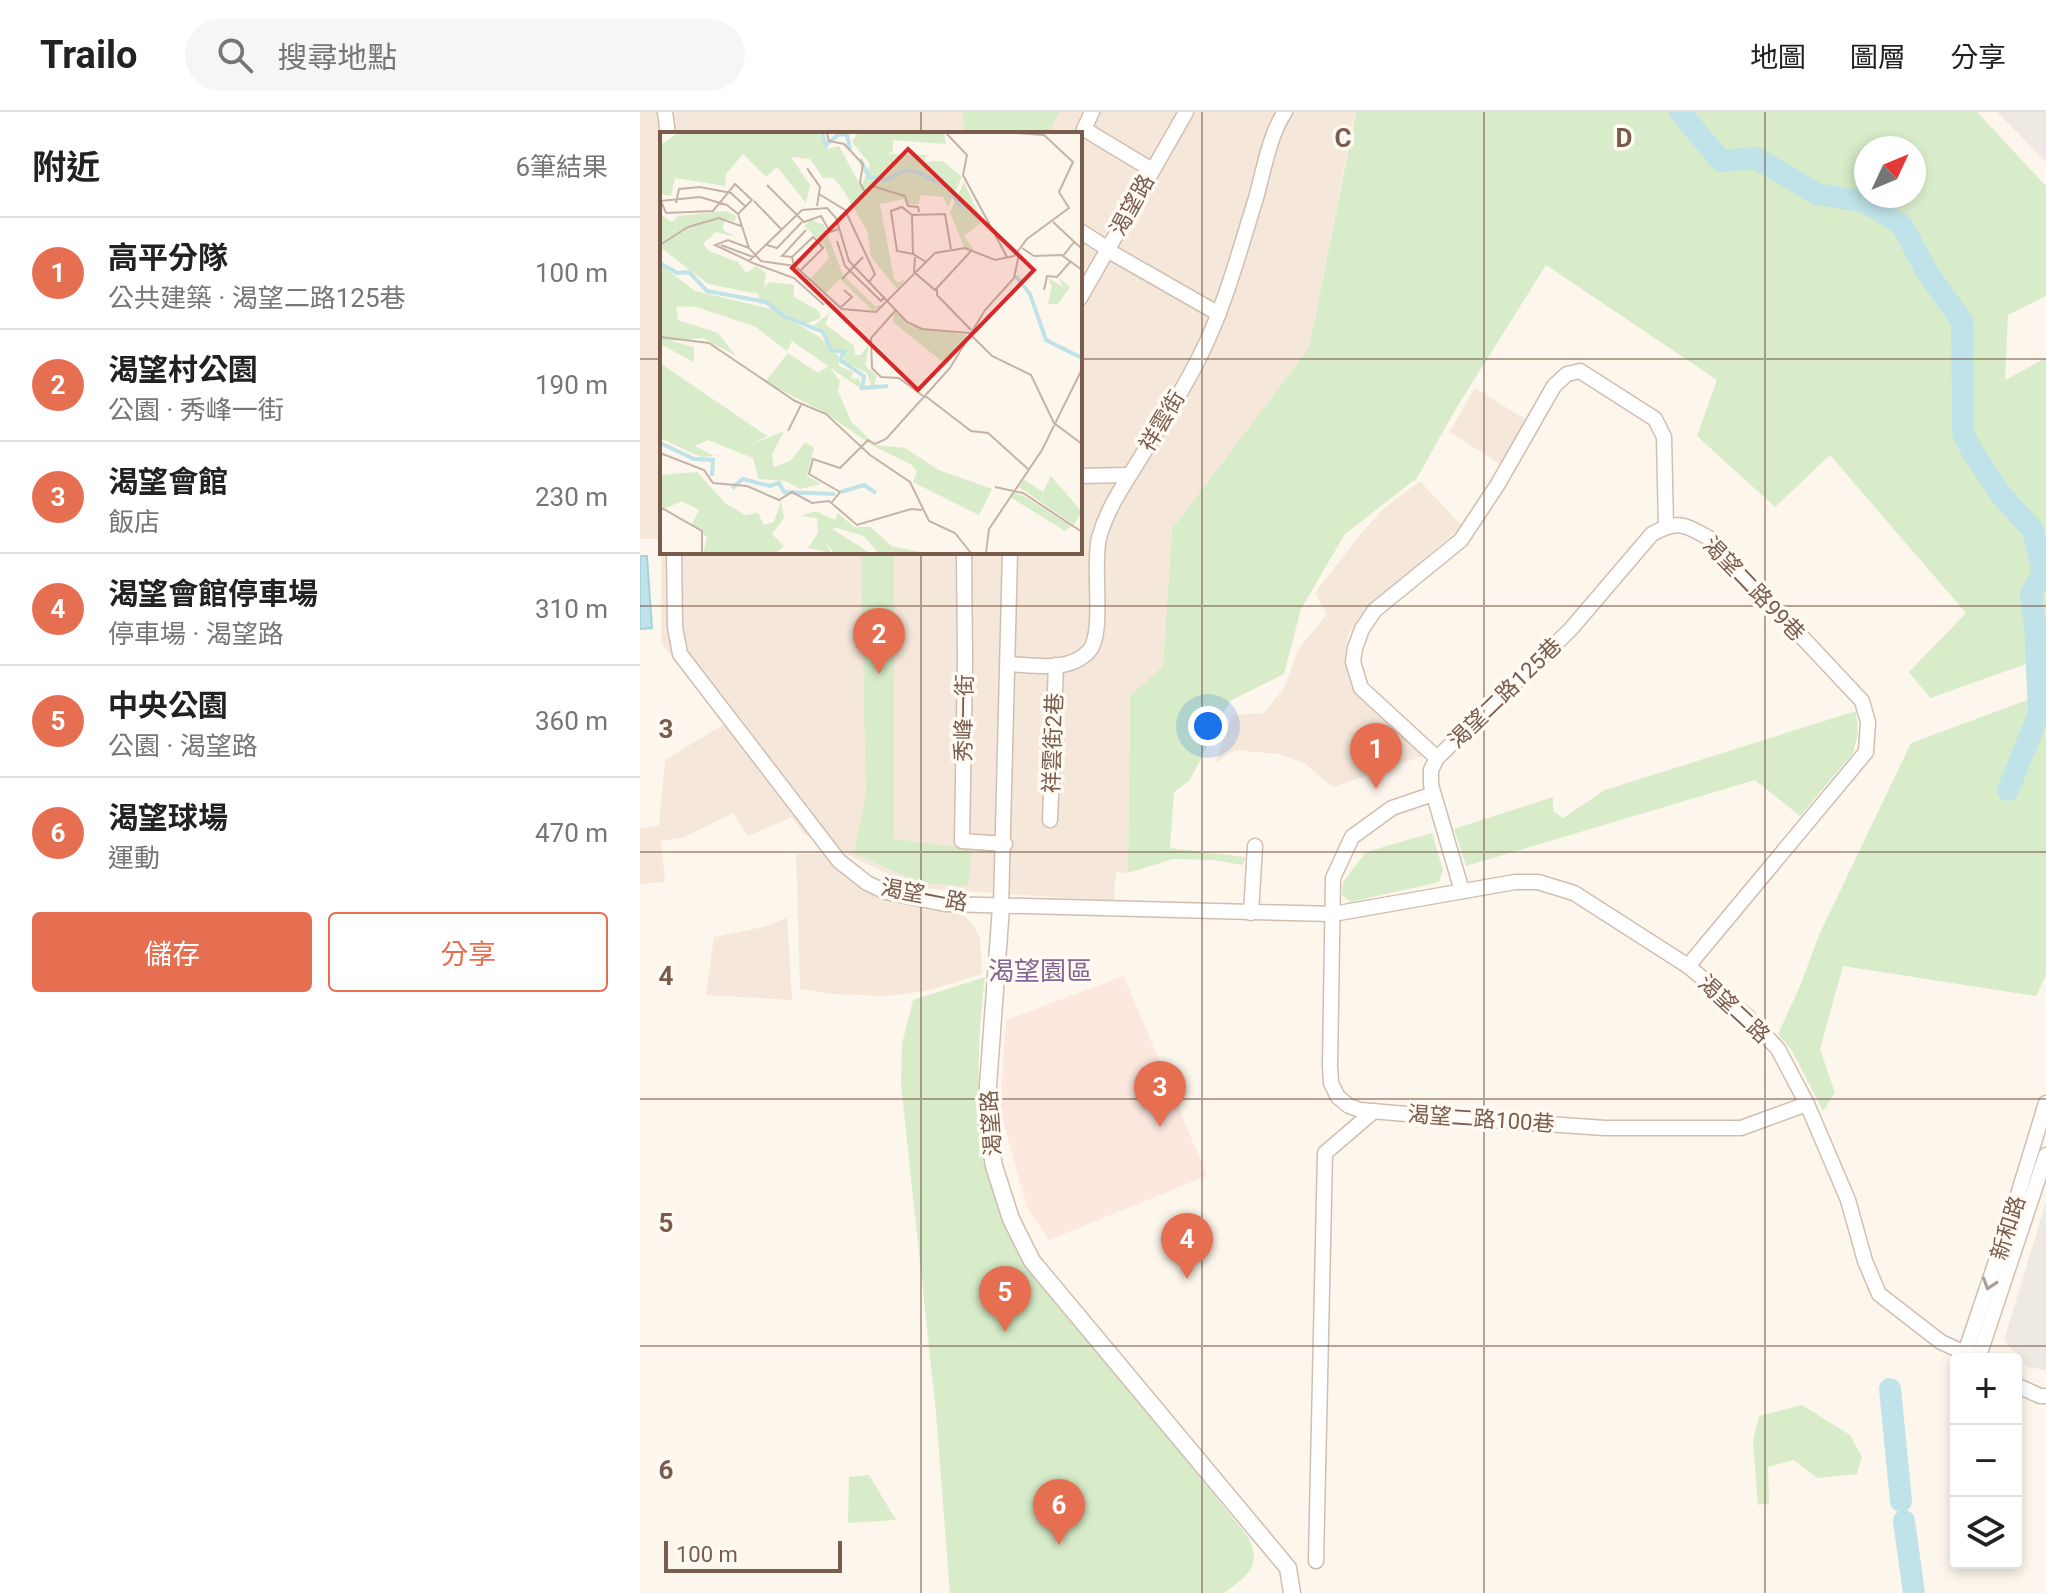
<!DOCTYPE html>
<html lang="zh-TW">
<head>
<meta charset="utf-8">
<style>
	:root { --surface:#fff; --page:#f6f6f6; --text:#222; --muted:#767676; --line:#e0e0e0; --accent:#e76f51 }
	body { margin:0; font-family:Roboto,"Noto Sans TC",sans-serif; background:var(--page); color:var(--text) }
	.controls { position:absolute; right:24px; bottom:24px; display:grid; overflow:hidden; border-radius:8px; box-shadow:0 4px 12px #0003 }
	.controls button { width:72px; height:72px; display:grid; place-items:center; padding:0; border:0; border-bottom:2px solid var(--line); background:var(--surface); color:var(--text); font:40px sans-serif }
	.compass { position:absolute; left:1214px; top:24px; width:72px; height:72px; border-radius:50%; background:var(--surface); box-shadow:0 4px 12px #0003; rotate:46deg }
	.scale { position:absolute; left:24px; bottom:20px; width:178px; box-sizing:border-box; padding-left:8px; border:4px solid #7a5c4d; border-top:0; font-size:22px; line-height:28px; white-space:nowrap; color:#7a5c4d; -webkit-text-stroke:6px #fffaf3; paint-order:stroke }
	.you { position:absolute; left:568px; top:614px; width:28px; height:28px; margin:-20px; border:6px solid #fff; border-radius:50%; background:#1a73e8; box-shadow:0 0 0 12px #1a73e833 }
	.badge { display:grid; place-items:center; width:52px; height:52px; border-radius:50%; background:var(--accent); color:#fff; font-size:26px; font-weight:700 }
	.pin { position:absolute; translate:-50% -66px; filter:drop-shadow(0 2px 4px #0008) }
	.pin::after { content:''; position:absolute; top:42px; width:28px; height:24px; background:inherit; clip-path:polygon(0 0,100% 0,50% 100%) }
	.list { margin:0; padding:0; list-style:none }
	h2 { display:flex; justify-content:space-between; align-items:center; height:104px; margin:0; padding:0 32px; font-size:34px }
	h2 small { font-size:26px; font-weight:400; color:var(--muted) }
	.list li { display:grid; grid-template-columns:52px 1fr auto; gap:24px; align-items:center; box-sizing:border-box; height:112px; padding:0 32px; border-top:2px solid var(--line) }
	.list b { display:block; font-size:30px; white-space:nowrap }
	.list p { margin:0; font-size:26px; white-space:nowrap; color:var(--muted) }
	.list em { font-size:26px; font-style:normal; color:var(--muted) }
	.actions { display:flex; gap:16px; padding:24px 32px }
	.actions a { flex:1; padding:18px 0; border:2px solid var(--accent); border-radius:8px; text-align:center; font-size:28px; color:var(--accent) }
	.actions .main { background:var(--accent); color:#fff }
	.icon { flex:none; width:44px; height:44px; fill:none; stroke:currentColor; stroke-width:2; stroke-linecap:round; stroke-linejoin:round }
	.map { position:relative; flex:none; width:1406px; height:1481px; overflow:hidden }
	header { display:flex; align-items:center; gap:48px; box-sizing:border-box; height:112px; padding:0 40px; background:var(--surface); border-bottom:2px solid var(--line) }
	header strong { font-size:38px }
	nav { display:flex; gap:44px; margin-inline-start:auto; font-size:28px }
	.search { width:560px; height:72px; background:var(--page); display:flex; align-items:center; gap:20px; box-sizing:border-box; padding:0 28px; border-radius:44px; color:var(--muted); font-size:30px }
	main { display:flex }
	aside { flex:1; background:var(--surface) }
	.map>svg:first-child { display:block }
</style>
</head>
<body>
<header>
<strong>Trailo</strong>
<div class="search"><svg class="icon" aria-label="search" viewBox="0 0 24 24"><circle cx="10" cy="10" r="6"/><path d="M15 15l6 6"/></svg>搜尋地點</div>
<nav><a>地圖</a><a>圖層</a><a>分享</a></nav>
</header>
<main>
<aside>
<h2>附近<small>6筆結果</small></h2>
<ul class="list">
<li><span class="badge">1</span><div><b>高平分隊</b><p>公共建築 · 渴望二路125巷</p></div><em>100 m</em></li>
<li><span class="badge">2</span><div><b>渴望村公園</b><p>公園 · 秀峰一街</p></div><em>190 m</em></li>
<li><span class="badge">3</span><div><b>渴望會館</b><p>飯店</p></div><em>230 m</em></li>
<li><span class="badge">4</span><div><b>渴望會館停車場</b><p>停車場 · 渴望路</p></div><em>310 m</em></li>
<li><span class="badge">5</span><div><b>中央公園</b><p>公園 · 渴望路</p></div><em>360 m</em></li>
<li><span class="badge">6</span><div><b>渴望球場</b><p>運動</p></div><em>470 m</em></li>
</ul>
<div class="actions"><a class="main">儲存</a><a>分享</a></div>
</aside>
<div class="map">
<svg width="1406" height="1481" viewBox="0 0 1406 1481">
	<rect width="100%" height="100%" fill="#fdf6ec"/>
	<g fill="#f5e8da" fill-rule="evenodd">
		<path d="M0,0H715L669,236L532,417L523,554L490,585L488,761L476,760L474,789L278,776L164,722L152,705L108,724L93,701L42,726L21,729L25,770L0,772V716L19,714L25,648L84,612L21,531V427H0ZM22,22H440V440H22Z"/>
		<polygon points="835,276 888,309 862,353 809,320"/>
		<polygon points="780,369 822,414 721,503 708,523 705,544 709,568 720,582 783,644 693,675 664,651 638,642 595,638 575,651 592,603 624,601 644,576 658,538 687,502 675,481 720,423 742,398"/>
		<polygon points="156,742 183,742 215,773 241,786 296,799 314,799 323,803 334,814 340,828 342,862 290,878 247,884 193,882 160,877"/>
		<polygon points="147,805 152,888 66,883 74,825 128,814"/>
	</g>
	<polygon fill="#fde8e0" points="484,864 567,1064 409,1128 387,1096 360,998 366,908"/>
	<g fill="#efe9e4">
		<polygon points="1357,0 1406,0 1406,50"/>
		<polygon points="1406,1090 1406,1258 1387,1255 1364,1228"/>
	</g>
	<g fill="#d8ecc9" fill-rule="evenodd">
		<polygon points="323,0 419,0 408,22 324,22"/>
		<path d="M716,0H1337L1406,74V184L1368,203L1365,268L1406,246V545L1290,586L1269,560L1326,501L1190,343L1135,395L1057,324L1077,268L906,153L817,295L777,366L705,422L661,497L644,562L590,589L550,668L534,680L530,736L606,745L603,753L573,748L533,747L488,761L490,584L523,554L532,417L669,236ZM1226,36H1274V84H1226Z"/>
		<polygon points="221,440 254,440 254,727 332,737 328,774 280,771 214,741 226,683"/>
		<polygon points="1406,581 1406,863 1396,884 1203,854 1180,937 1195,981 1183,999 1152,939 1138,922 1160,874 1180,821 1271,631"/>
		<polygon points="1216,599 1218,621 1213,641 1160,704 1115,668 826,754 814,717 913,685 913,699 923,706 965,678"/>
		<polygon points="792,721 803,758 799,770 711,790 702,783 703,770 726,740"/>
		<path d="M345,865C334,956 333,1055 377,1139L608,1425C623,1455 607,1463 584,1481H310L296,1301L261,972L262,932L273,888Z"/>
		<polygon points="1162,1293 1210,1323 1222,1345 1217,1362 1177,1366 1154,1348 1128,1355 1129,1391 1118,1393 1113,1329 1119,1304"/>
		<polygon points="229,1363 256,1408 208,1411 209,1365"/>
	</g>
	<polygon fill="#bfe3e8" stroke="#a5d3da" stroke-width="2" points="0,444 7,444 12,516 0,517"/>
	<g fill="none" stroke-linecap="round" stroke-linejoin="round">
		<g stroke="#bfe3e8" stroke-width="22">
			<polyline points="1040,0 1081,49 1116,46 1177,82 1225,90 1262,113 1287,160 1322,209 1323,321 1332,339 1361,383 1393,418 1403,460 1391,483 1395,511 1399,601 1368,678"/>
			<polyline points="1250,1277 1261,1389"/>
			<polyline points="1264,1409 1274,1481"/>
		</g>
		<g stroke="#d1beb0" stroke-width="17">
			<g id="minor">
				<polyline points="25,0 28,22"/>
				<polyline points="452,0 444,17 512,58"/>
				<polyline points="440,119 468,137"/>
				<polyline points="467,138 579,202"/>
				<polyline points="440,186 546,0"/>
				<polyline points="440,364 489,363"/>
				<polyline points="34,440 35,515 40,542 199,749 227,771 246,780 305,792 693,802 875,770 898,770 934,781 1048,854 1107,904 1138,937 1167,992 1208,1088 1225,1149 1239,1182 1301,1230 1338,1247"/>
				<polyline points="324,440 325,548 322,729 365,732"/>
				<path d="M368,552C394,553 429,561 449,539C465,522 452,451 459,426C468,393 487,369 504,340C523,310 543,278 559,246C585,195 599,140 616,86C623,61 630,21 645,0"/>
				<polyline points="797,646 721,576 713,550 715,536 722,517 735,498 821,428 858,372 914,274 927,262 940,259 1015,307 1024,325 1026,414"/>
				<polyline points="793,682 752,696 712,725 693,766 690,954 691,971 698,985 709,994 720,998 778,1003 965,1016 1101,1016 1167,992"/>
				<polyline points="410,708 416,553"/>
				<path d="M822,779L791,673V658L797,646L930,518L1012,422C1038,407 1045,413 1069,426L1222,589L1228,610L1226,640L1048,854"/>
				<polyline points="361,795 370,440"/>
				<polyline points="611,801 615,734"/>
				<polyline points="1325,1241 1373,1099 1406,991"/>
				<polyline points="1338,1247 1406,1043"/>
				<polyline points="1376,1273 1400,1284 1406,1284"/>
				<polyline points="676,1449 685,1041 734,999"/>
			</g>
		</g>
		<g stroke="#d1beb0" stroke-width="19">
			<polyline id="tertiary" points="361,795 348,974 348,1018 354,1054 371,1107 392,1149 648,1456 652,1481"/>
		</g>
		<use href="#minor" stroke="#fff" stroke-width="14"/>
		<use href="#tertiary" stroke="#fff" stroke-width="16"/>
	</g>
	<defs><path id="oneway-chevron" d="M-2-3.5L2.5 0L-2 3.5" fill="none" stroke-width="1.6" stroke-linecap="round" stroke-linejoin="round" transform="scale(2)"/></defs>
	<use stroke="#af9d94" href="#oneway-chevron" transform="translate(1349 1172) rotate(108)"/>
	<path fill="none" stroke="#7a5c4d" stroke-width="2" stroke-opacity="0.55" d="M281,0V22M562,0V1481M844,0V1481M1125,0V1481M0,247H22M440,247H1406M281,440V1481M0,494H1406M0,740H1406M0,987H1406M0,1234H1406"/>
	<g text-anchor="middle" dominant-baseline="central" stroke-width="7" stroke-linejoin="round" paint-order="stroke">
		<g font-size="22" fill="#7a5c4d" stroke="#fffaf3">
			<text transform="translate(492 93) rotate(-61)">渴望路</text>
			<text transform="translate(522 309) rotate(-59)">祥雲街</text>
			<text transform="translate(1114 477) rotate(46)">渴望二路99巷</text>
			<text transform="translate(865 581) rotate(-44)">渴望二路125巷</text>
			<text transform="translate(324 606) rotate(-89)">秀峰一街</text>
			<text transform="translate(413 631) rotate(-88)">祥雲街2巷</text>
			<text transform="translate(284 783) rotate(11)">渴望一路</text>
			<text transform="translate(1094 897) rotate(43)">渴望二路</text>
			<text transform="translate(841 1007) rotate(4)">渴望二路100巷</text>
			<text transform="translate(351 1011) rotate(-94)">渴望路</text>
			<text transform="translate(1368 1116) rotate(-72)">新和路</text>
		</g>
		<g font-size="26" fill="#846695" stroke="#fffaf3">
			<text x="400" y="859">渴望園區</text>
		</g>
	</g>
	<g transform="translate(20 20)">
		<rect width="422" height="422" fill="#fdf6ec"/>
		<path d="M18,1H158L169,17L179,14L201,55L210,32L192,10L198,1H284L286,12L233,8V19L227,22L267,23L264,30L283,29L302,45L288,75L283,65L260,63L259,72L247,73L243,67L220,72L234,147L238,151L246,147L237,157L211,125L207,99L184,59L174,46H163L150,27L131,25L150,53L146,71L117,35L106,45L83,22L66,42L65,54L15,46L11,64L0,62V13ZM304,50L322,90L304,104L314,118L304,115L290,80ZM65,79L76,84L75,89L64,87L63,98L76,105L56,100L43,112L49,119L78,130L86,141L96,134L106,141L104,156L109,150L134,153V165L159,179L161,186L146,192L101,170L98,162L48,152L0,115V82L12,90L18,84ZM151,88L164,93L183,143L215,174L225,172L213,179L180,147L166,161L150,147L169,126L165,114L144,94ZM0,132L35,159L112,177L158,204L178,223L179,234L193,240L191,247L199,246L201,257L132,209L127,219L96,195L36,175L16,174L18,188L58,201L76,224L43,206L11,209L34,215V230L0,212ZM388,146L403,155L399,146L410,155L398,172H388L392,154ZM234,178L251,194L306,203V209L285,232L233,190ZM170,181L165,192L194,214L195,223H201L210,210L205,233L217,244L214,252L221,255H212L207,241L184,229L185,219L172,216L164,198L153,194ZM128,221L158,241L169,234L180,249L178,259L191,289L215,313L245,316L279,338L332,357L319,383L253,350L257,340L252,333L213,314L164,280L105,250ZM0,231L107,304L90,313L124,299L112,322L114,335L130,329L145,310L154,316L147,344L161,352L140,357L126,349L98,347L93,326L48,308L35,314L54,324L41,325L0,306ZM37,340L65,371L85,383L98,381L104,393L114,390L121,369L124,386L112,402L124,414L116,421H43L47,405L32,392L39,378L22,369L0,379V343ZM391,344L422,380L414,393L359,355L363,347L383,360ZM353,361L362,363L411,394L405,399L350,365ZM156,379L175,388L178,381L194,395H211L231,414L265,421H218L204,404L177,396L172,397L210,421H174L165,410L171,421L148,416L158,401L157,386L140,384Z" fill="#d8ecc9"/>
		<path fill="none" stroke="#bfe3e8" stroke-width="4" d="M162,1L166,13L179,2L187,3L190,18M200,27L209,45L225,48L246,38L259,41L287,55L302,76M0,131L17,141L29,140L47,159L106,170L124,184L163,200L171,218L184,220L180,228L204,244L202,256L228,254M356,144L370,162L386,208L422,226M0,311L34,327L53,328L52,344M72,356L83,347L110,354L119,351L124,360L175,362M181,360L204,353L216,361"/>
		<path fill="none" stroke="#c5b3a7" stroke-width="2" d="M167,1L169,9L184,12L203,32L200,51L206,62L212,54L245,64L248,74L258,75L259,80M286,1L307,23L303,43L347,125M152,44L147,36L160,55L157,74M107,53L144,90L161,84L170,100L179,97M159,62L185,78L215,142L209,150M0,69L40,65L67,73L78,82L89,116L101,129L135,134L182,177L216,180L275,121L305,116L335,128L354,124L367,107L409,76L399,60L413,30L384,3L356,1M1,69L6,81L53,79L75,52L92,68L78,82M94,69L122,98M16,71L19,57L40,55L71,61L86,75M252,83L242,75L231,79L237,119L253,122M252,83L285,82L291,117M252,83L253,122L266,130M393,90L422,117M177,109L185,134L221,169L225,165M414,110L403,124L422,138M0,113L28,95L59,86L81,94M61,113L93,125M107,113L117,116L142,90M89,116L68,108L55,113L89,129L142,78L167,76L176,86L189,129L247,190L262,197L309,201L332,224L371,243L394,291L422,312M362,116L374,124L402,123M132,125L153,105L158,110M255,125L254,140L275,158L312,118M138,129L158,110L163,116M90,130L134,146L164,173M134,134L132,125L122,124L146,98M140,139L164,115M182,147L203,125M277,157V163L311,198M384,158L387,144L397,145L410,130M180,176L192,165L184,158M236,178L211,206L212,236L221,245L239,246L263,264M0,205L49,211L135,269L166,282L210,323L250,350L269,389L295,401L311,421M264,263L311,299L328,301L368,337M128,299L141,273M0,321L44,338L53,351L87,354L119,368L132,360L152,371L169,369L197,393L251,377L262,378M335,355L363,361L422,400M172,370L180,360L149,342L153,327L180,336L208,308L215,312L226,307L290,236L325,178L354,146L359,122M0,375L42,399V421M326,421L329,397L382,318L422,237"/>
		<path fill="#d62828" fill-opacity="0.15" stroke="#d62828" stroke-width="4" d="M248,17L374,138L258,258L132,136Z"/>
		<rect width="422" height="422" fill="none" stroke="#7a5c4d" stroke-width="4"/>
	</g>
	<g font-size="26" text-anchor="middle" font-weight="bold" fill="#7a5c4d" stroke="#fffaf3" stroke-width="7" stroke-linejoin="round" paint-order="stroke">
		<text x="703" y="35">C</text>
		<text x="984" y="35">D</text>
		<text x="26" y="626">3</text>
		<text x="26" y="873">4</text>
		<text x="26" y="1120">5</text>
		<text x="26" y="1367">6</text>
	</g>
</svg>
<div class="controls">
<button>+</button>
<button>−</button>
<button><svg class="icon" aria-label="layers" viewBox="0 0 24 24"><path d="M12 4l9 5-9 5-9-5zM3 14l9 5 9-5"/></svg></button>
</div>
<svg class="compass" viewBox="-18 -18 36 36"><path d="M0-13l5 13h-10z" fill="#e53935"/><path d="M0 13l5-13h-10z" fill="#767676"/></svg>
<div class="scale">100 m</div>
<div class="you"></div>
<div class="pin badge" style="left:736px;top:677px">1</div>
<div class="pin badge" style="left:239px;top:562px">2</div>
<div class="pin badge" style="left:520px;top:1015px">3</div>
<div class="pin badge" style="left:547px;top:1167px">4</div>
<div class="pin badge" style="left:365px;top:1220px">5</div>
<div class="pin badge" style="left:419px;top:1433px">6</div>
</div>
</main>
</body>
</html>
